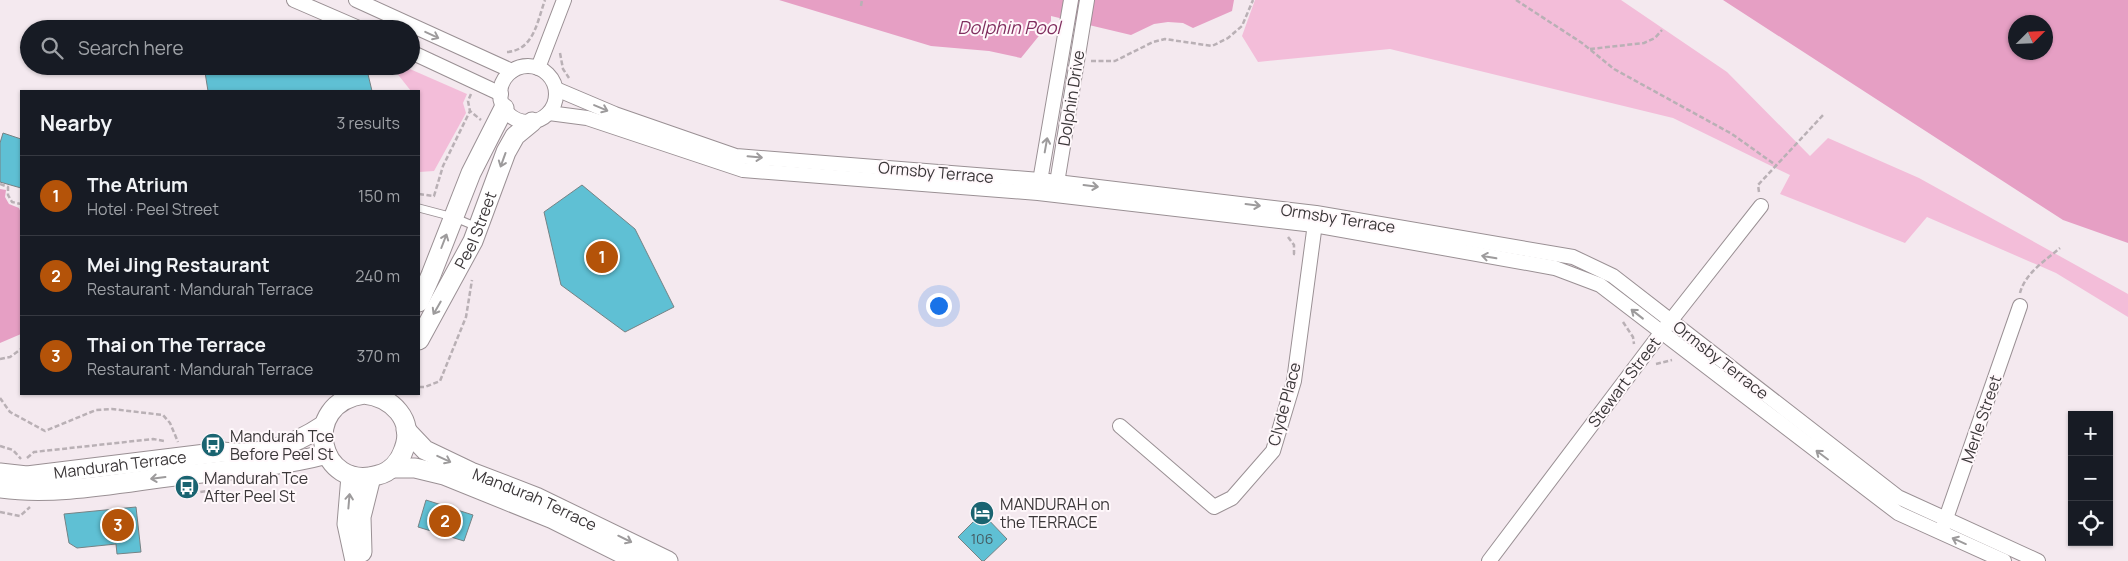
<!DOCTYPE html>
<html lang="en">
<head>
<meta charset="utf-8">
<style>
	:root { --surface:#171b24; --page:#242831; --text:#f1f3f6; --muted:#9ea1a6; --line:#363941; --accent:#b45309 }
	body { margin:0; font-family:Manrope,sans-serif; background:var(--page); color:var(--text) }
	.controls { position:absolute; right:15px; bottom:15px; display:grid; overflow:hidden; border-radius:0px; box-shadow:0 1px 4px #0004 }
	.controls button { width:45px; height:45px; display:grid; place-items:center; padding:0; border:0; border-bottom:1px solid var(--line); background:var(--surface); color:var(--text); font:25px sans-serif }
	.compass { position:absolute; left:2008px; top:15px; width:45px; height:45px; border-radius:50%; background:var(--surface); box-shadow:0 1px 4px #0004; rotate:66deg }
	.you { position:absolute; left:938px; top:305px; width:18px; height:18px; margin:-12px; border:4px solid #fff; border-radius:50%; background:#1a73e8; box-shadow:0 0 0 8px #1a73e833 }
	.badge { display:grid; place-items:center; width:32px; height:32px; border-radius:50%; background:var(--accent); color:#fff; font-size:16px; font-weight:700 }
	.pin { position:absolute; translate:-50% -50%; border:2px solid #fff; box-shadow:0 1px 5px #0006 }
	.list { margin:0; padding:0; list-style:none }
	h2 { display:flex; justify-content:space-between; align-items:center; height:65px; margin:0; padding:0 20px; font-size:21px }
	h2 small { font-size:16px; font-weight:400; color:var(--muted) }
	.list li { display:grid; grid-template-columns:32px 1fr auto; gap:15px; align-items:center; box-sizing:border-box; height:80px; padding:0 20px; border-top:1px solid var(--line) }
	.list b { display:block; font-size:19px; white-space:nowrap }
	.list p { margin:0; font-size:16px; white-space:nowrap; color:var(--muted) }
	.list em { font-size:16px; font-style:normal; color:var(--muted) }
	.icon { flex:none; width:28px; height:28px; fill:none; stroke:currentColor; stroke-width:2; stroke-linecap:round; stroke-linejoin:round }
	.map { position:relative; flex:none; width:2128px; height:561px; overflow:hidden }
	.search { position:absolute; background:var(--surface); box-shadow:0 1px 4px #0004; left:20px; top:20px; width:400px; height:55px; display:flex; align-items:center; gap:12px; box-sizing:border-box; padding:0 18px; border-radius:28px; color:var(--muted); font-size:19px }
	.panel { position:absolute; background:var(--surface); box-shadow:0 1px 4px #0004; left:20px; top:90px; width:400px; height:305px; border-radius:0px }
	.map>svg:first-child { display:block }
</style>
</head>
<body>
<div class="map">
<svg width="2128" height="561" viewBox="0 0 2128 561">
	<rect width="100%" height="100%" fill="#f4e9ef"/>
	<g fill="#f3bdd9">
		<polygon points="1255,0 1621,0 1727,72 1810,156 1828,138 1919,178 2128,294 2128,317 2056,273 1927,217 1905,243 1780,194 1790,175 1673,118 1390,49 1258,62 1242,36"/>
		<polygon points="403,66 467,94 463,103 466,113 434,171 419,172 419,91 411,91 392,67"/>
	</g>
	<g fill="#e69fc4" fill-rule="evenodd">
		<polygon points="779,0 1234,0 1232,11 1193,28 1183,23 1168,22 1154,24 1131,35 1051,16 1051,21 1021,58 989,51 931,46"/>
		<path d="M1723,0H2128V243L2063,220ZM2046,22V52H2016V22Z"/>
		<polygon points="0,189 6,190 5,197 9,204 19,208 21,213 21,334 0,343"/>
	</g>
	<g fill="#5fc0d4" stroke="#768284">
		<polygon points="204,66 315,66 316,72 350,67 352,73 367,70 372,91 208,91"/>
		<polygon points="3,133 21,139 21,188 0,182 0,143"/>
		<polygon points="582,185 635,229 674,307 625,332 561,285 544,212"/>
		<polygon points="426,500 473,515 464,541 418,527"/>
		<polygon points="136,507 141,552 117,554 116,544 77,548 69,543 64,514"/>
		<polygon points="982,513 1007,539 984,561 982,561 958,537"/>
	</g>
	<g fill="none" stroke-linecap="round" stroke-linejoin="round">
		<g stroke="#9a9094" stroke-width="9">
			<polyline id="lane" points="419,208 453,217 477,227"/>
		</g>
		<g stroke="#9a9094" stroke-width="16">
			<g id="street">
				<polyline points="294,0 361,29"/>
				<polyline points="356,0 512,71"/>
				<polyline points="411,52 501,94"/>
				<circle cx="528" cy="94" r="28"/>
				<polyline points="538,68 564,0"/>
				<polyline points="556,89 615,114 736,156 1040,180 1316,213 1573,257 1613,276 1898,497 2038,561"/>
				<polyline points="549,113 587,118 743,170 1038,193 1314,225 1555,268 1600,285 1898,513 2004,561"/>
				<polyline points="1039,187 1071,0"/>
				<polyline points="1056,189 1087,0"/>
				<polyline points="1120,426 1214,507 1232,498 1273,451 1294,381 1316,216"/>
				<polyline points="1943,527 2020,306"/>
				<polyline points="1489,561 1661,333 1761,206"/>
			</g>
		</g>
		<g stroke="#9a9094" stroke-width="21">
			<g id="secondary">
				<polyline points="419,302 431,275 471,173 504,108"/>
				<path id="s1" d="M419,340L473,241L506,152L515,136L532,122"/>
				<path d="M364,394C298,403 319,493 378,475C391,472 400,461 404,449C415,420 392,397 364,394"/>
				<path id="s2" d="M406,430L425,450L471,472L536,497L668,561"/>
				<polyline points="392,468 415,468 444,475 553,519 637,561"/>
				<path id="s3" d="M0,473L27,476L222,452C261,456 291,447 324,425"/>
				<polyline points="351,476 347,524 355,561"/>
				<path d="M0,488C55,496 119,483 175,476C226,470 278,467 327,454"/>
				<polyline points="362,552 361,517 371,477"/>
			</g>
		</g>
		<g stroke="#b9b0b5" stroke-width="2.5" stroke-dasharray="5 2.5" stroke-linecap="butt">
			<polyline points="1516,0 1582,43 1614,69 1732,134 1777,166"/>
			<polyline points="861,6 862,0"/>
			<polyline points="1590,49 1644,43 1655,38 1662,30"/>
			<path d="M507,52C534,50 537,22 545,0"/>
			<polyline points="560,53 563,69 569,78"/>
			<polyline points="1091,61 1115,61 1153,42 1165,39 1212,46 1228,38 1242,26 1253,0"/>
			<polyline points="107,90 107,91"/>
			<polyline points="471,94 468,101 470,111 481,120"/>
			<polyline points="0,184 8,187 8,195 12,202 21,204"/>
			<polyline points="1759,192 1758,185 1824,114"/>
			<polyline points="419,194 434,196 443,166 470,111"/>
			<polyline points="1288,237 1294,245 1294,254 1297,254"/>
			<path d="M2020,293C2025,273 2046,260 2060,248"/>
			<polyline points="1623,322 1633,337 1634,344"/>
			<polyline points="0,359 10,357 21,349"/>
			<polyline points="1656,364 1672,360"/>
			<polyline points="419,387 425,387 440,381 466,317 472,280"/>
			<polyline points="0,398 10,412 45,431 96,410 112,409 163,415 170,423 178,442"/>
			<polyline points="0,446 13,450 21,459"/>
			<polyline points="27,458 34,452 153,439 164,441"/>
			<polyline points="178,494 189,494 212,490"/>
			<polyline points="0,512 20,516 30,507"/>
		</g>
		<use href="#lane" stroke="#fff" stroke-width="7"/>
		<use href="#street" stroke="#fff" stroke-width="14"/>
		<use href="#secondary" stroke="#fff" stroke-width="19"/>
	</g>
	<defs><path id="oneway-shaft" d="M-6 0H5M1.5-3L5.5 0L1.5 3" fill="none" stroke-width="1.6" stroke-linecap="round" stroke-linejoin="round" transform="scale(1.25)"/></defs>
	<g stroke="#9d9b9c">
		<use href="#oneway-shaft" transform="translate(432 35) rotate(25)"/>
		<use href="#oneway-shaft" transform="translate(601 108) rotate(23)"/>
		<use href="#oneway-shaft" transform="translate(1046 145) rotate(-80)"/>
		<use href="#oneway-shaft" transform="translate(755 157) rotate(5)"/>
		<use href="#oneway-shaft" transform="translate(503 160) rotate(110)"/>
		<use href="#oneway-shaft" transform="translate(1091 186) rotate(7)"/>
		<use href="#oneway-shaft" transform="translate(1253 205) rotate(7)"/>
		<use href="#oneway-shaft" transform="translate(444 241) rotate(-69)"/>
		<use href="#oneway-shaft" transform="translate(1489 257) rotate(-170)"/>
		<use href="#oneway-shaft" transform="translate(437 308) rotate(120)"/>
		<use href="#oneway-shaft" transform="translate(1637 314) rotate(-142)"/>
		<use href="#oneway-shaft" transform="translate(1822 455) rotate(-143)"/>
		<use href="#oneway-shaft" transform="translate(444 459) rotate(25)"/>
		<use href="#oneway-shaft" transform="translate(158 478) rotate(173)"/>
		<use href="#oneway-shaft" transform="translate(349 501) rotate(-85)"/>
		<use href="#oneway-shaft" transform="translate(625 539) rotate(26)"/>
		<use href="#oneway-shaft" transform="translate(1959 541) rotate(-156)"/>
	</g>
	<defs>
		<g id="bus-disc" transform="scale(1.25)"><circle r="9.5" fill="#1a6471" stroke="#fff8fb"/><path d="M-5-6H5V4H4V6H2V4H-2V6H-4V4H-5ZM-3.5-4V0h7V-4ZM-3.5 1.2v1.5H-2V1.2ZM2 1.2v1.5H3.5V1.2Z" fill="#fff"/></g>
		<g id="hotel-disc" transform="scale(1.25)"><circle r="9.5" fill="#1a6471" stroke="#fff8fb"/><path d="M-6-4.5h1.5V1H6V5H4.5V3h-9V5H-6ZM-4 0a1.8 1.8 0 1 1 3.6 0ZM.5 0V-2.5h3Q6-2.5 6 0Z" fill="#fff"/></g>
	</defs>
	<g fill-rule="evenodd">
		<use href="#bus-disc" x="213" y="445"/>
		<use href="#bus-disc" x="187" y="487"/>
		<use href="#hotel-disc" x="982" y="513"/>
	</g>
	<g text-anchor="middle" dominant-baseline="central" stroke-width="4" stroke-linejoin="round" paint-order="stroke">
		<g font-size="14" fill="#445960">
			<text x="982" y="538">106</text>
		</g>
		<g font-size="16" fill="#3b3739" stroke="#fff8fb">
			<text transform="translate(1071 98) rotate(-81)">Dolphin Drive</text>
			<text transform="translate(936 172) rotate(5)">Ormsby Terrace</text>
			<text transform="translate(1338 218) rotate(9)">Ormsby Terrace</text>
			<text stroke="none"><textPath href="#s1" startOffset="124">Peel Street</textPath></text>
			<text transform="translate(1721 360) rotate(38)">Ormsby Terrace</text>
			<text transform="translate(1624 382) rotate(-53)">Stewart Street</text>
			<text transform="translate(1284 404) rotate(-75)">Clyde Place</text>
			<text transform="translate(1981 419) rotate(-71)">Merle Street</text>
			<text stroke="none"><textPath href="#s3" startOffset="121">Mandurah Terrace</textPath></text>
			<text stroke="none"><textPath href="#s2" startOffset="148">Mandurah Terrace</textPath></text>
		</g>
		<g font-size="16" fill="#3b3739" stroke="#fff8fb" text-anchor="start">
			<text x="230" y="436">Mandurah Tce<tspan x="230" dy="18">Before Peel St</tspan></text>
			<text x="204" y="478">Mandurah Tce<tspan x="204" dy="18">After Peel St</tspan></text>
			<text x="1000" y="504">MANDURAH on<tspan x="1000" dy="18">the TERRACE</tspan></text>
		</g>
		<g font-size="18" font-style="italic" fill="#802f5f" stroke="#fff8fb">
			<text x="1009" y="27">Dolphin Pool</text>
		</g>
	</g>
</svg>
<div class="controls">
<button>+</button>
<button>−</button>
<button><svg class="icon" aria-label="locate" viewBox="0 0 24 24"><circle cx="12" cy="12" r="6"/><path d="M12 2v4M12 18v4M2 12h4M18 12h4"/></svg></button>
</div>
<svg class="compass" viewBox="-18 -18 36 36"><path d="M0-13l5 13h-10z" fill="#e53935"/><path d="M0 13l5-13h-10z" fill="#9ea1a6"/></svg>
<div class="you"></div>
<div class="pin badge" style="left:602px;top:257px">1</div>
<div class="pin badge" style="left:445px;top:521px">2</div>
<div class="pin badge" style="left:118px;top:525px">3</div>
<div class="search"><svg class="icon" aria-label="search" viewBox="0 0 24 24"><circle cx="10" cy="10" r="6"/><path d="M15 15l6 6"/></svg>Search here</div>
<section class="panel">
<h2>Nearby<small>3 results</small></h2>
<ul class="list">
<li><span class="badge">1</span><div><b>The Atrium</b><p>Hotel · Peel Street</p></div><em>150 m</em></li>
<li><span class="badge">2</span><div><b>Mei Jing Restaurant</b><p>Restaurant · Mandurah Terrace</p></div><em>240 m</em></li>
<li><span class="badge">3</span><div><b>Thai on The Terrace</b><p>Restaurant · Mandurah Terrace</p></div><em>370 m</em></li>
</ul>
</section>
</div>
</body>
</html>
